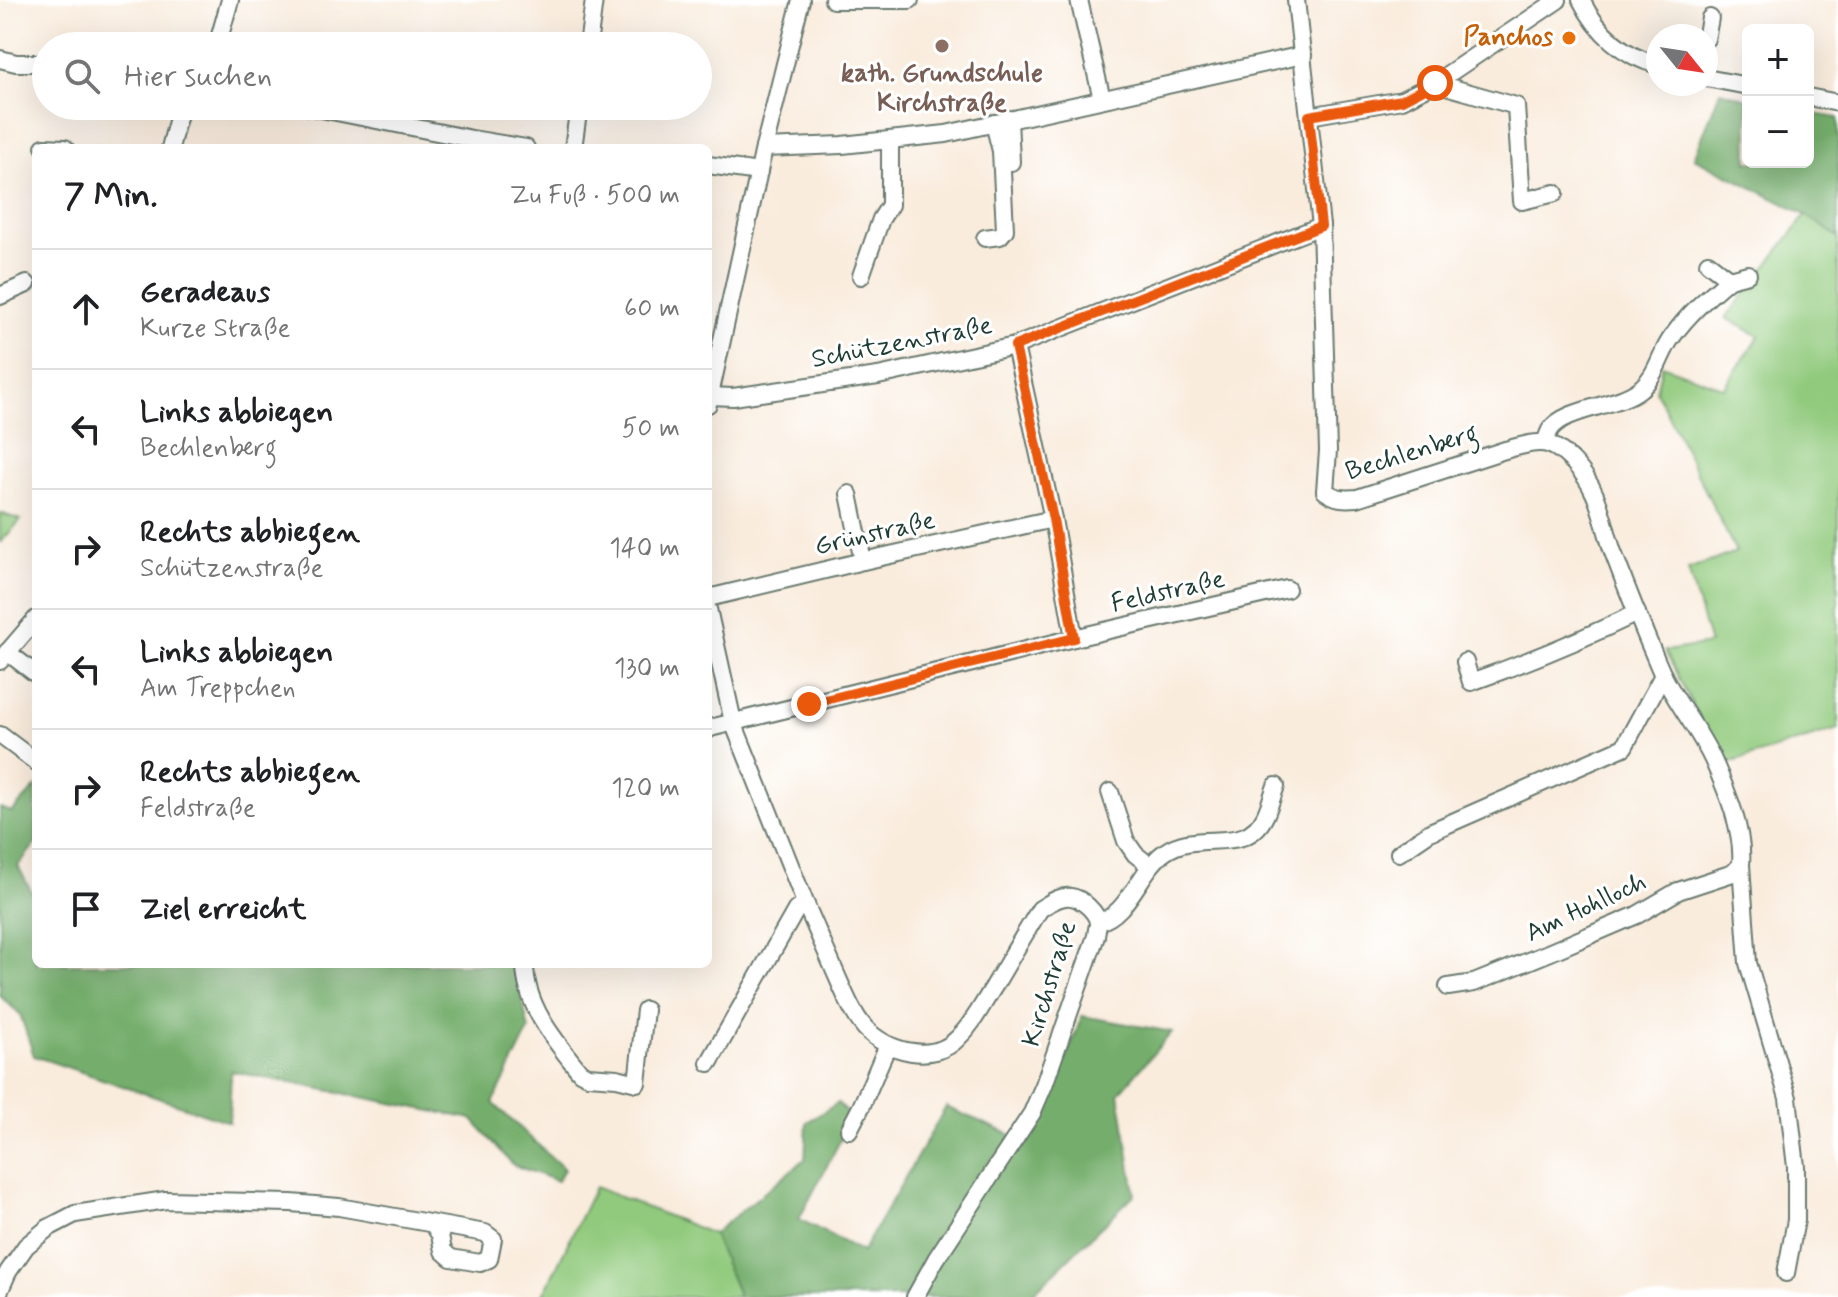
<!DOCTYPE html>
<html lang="de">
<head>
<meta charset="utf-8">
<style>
	:root { --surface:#fff; --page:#f2f2f2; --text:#202124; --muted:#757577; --line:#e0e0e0 }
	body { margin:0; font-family:Mynerve,sans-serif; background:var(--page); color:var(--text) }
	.controls { position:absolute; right:24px; top:24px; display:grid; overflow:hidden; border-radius:12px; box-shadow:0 8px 32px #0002 }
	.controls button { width:72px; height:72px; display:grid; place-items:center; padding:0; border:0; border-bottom:2px solid var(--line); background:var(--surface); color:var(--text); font:40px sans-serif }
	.compass { position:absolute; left:1646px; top:24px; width:72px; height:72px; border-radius:50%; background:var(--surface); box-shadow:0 8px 32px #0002; rotate:120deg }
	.stop { position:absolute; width:24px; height:24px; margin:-18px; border:6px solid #ea580c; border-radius:50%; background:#fff }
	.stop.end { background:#ea580c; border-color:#fff; box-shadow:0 2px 8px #0008 }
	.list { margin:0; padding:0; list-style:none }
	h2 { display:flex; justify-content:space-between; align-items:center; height:104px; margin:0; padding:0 32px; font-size:34px }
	h2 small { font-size:26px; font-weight:400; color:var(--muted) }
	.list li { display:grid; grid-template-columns:52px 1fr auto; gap:24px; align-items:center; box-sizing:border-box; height:120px; padding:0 32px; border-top:2px solid var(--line) }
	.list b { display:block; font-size:30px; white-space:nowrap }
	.list p { margin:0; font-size:26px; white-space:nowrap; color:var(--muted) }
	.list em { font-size:26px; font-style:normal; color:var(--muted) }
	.icon { flex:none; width:44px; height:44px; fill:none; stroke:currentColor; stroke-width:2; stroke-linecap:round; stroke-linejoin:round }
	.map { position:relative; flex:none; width:1838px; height:1297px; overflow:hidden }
	.search { position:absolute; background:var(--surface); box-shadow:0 8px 32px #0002; left:32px; top:32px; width:680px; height:88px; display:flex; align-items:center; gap:20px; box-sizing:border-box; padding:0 28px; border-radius:44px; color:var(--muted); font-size:30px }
	.panel { position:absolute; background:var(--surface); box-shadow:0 8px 32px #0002; left:32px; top:144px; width:680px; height:824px; border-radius:12px }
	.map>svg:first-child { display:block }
</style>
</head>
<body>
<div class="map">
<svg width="1838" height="1297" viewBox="0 0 1838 1297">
	<rect width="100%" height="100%" fill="#fff"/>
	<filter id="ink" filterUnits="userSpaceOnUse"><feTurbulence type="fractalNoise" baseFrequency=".0125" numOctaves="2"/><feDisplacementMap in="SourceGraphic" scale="16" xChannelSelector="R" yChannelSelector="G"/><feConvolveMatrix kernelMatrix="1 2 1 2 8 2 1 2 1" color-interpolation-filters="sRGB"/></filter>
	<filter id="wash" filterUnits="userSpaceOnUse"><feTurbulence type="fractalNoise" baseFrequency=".006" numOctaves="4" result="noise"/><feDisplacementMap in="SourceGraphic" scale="32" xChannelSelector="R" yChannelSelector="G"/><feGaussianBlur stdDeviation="1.8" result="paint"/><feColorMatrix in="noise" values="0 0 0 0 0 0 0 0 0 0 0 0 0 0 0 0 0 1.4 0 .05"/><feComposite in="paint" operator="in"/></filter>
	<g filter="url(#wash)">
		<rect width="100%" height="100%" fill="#f9ecdd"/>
		<g fill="#91ca7d" stroke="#588458" stroke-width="2">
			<polygon points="1806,215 1838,237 1838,729 1723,765 1665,651 1710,644 1688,570 1736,552 1656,391 1662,365 1724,388 1759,336 1726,318"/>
			<polygon points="0,513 21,520 0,543"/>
			<polygon points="595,1187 713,1234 739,1297 542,1297"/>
		</g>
		<g fill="#74ae6c" stroke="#4a7650" stroke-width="2">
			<polygon points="1720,91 1748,99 1748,162 1808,162 1808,113 1838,118 1838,237 1806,215 1694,158"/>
			<polygon points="36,787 36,843 18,866 36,900 36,964 528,964 518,982 529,1030 493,1103 564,1169 557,1181 513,1165 472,1119 231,1071 229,1122 34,1056 20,1014 0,996 0,808 12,812"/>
			<polygon points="1082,1016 1172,1032 1119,1093 1135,1194 1029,1297 739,1297 713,1234 805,1159 807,1122 838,1103 852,1118 799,1219 862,1252 946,1107 1028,1142 1046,1113"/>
		</g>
	</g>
	<g filter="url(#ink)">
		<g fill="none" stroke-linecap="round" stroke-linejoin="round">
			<g stroke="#6b7a6f" stroke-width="20">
				<g id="minor">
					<polyline points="833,0 910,0"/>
					<polyline points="1079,0 1102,99"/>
					<path d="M1296,0L1321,226L1328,451L1325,491C1336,499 1343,499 1357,498L1505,450C1539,441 1549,436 1575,464C1600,491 1602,520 1613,552C1628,592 1644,632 1661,671C1675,702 1699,729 1713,760C1727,791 1744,831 1741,865L1748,963L1788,1098L1796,1167V1220L1786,1273"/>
					<path d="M1581,0C1597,32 1623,56 1658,65"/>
					<polyline points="1706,39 1710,18"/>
					<polyline points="217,46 230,0"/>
					<polyline points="588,46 594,0"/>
					<polyline points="0,59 16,63 46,63"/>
					<polyline points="1706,78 1748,86"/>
					<polyline points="1435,83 1516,106 1522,201 1555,193"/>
					<polyline points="1808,97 1838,103"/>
					<polyline points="306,106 472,139 526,148"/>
					<polyline points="1309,116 1402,100 1435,83 1558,0"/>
					<polyline points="1009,119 1011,162"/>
					<polyline points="44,147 65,148"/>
					<polyline points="170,148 181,106"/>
					<polyline points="573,148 579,106"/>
					<polyline points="764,148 842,145 946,134 1303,55"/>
					<polyline points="708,165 759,172"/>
					<polyline points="985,238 1000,236 1005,230 1001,151 994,123"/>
					<polyline points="861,276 881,219 890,205 890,140"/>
					<polyline points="1729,279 1748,274"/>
					<polyline points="0,296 27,284"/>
					<polyline points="1015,346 1053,519 1074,638"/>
					<polyline points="710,396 733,397 878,376 1015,346 1321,226"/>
					<polyline points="708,404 764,148 801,0"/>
					<path d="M1545,442C1547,438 1548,434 1550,430C1564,408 1618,407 1640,389C1657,376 1660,353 1672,337C1688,314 1709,296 1729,279L1708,263"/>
					<polyline points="849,494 863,561"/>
					<polyline points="708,598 863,561 1053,519"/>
					<path d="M708,609L733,722L806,905L836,974C844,992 852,1013 865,1028C887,1052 934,1064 958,1038C973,1024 982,1005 993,988C1009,961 1024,935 1040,909C1049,904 1059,895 1071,897C1081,898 1097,912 1098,923C1098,927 1096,932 1096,936L1044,1085L1032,1113L936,1259L915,1297"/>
					<polyline points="7,652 36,674"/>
					<polyline points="0,661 36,619"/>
					<path d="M1465,662L1471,682C1528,662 1583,639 1637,613"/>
					<polyline points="708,730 710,728 1074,638 1287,589"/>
					<polyline points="0,735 36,762"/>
					<polyline points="1110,792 1126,841 1135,854 1150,866"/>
					<polyline points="1399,853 1430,832 1624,747 1663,675"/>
					<path d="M1098,922C1128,916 1140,869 1165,852C1199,828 1245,857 1265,816C1270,806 1272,796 1276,786"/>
					<path d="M525,964C525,1006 555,1041 580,1072L588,1076L617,1078L637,1083L645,1010"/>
					<polyline points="1448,987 1474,983 1548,953 1637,915 1678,891 1733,873 1741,865"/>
					<polyline points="709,1063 796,910 806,905"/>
					<polyline points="849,1130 861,1107 888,1045"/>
					<polyline points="0,1290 8,1272 26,1246 48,1228 75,1214 166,1200 291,1203 339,1207 485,1233 493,1239 489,1259 480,1263 451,1258 443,1251 440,1235 433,1224"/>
				</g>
			</g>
			<use href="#minor" stroke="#fff" stroke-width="16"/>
		</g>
	</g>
	<g fill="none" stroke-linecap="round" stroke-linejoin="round" filter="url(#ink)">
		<polyline stroke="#ea580c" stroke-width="10" points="809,704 1074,638 1053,519 1015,346 1321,226 1309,116 1402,100 1435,83"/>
	</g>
	<circle fill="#e8710a" stroke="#fff" stroke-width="3" cx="1569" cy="38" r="8"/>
	<circle fill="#8d6e63" stroke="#fff" stroke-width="3" cx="942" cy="46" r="8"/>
	<g text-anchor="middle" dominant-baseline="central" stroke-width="6" stroke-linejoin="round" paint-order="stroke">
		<g font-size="26" font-weight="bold" fill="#c56008" stroke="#fff" text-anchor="end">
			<text x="1553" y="38">Panchos</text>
		</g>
		<g font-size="26" font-weight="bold" fill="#785e54" stroke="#fff">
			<text x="942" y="74">kath. Grundschule<tspan x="942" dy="30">Kirchstraße</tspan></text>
		</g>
		<g font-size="26" fill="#1f3d34" stroke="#fff">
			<text transform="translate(902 343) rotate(-11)">Schützenstraße</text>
			<text transform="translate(1412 453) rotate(-17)">Bechlenberg</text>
			<text transform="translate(875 534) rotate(-13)">Grünstraße</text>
			<text transform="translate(1168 592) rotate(-13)">Feldstraße</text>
			<text transform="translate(1586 908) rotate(-25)">Am Hohlloch</text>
			<text transform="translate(1050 984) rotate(-73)">Kirchstraße</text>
		</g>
	</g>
</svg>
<div class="controls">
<button>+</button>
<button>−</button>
</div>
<svg class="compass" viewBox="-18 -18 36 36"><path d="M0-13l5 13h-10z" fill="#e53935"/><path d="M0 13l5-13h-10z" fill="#757577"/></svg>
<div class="stop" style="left:1435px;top:83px"></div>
<div class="stop end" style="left:809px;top:704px"></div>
<div class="search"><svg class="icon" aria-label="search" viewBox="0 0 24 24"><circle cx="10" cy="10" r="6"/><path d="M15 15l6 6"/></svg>Hier suchen</div>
<section class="panel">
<h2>7 Min.<small>Zu Fuß · 500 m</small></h2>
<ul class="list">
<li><svg class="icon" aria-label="ahead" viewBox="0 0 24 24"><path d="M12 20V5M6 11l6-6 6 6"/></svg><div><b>Geradeaus</b><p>Kurze Straße</p></div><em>60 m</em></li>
<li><svg class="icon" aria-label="left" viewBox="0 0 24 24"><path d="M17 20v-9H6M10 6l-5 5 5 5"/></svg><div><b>Links abbiegen</b><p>Bechlenberg</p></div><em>50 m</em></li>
<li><svg class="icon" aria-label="right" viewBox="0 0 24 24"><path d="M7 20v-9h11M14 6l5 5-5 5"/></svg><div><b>Rechts abbiegen</b><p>Schützenstraße</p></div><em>140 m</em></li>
<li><svg class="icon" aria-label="left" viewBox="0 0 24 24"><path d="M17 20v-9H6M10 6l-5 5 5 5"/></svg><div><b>Links abbiegen</b><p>Am Treppchen</p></div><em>130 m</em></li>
<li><svg class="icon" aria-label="right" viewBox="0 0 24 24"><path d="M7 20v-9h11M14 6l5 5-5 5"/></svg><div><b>Rechts abbiegen</b><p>Feldstraße</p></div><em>120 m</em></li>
<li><svg class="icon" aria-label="arrive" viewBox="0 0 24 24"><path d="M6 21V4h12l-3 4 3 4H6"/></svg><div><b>Ziel erreicht</b></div></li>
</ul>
</section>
</div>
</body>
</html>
